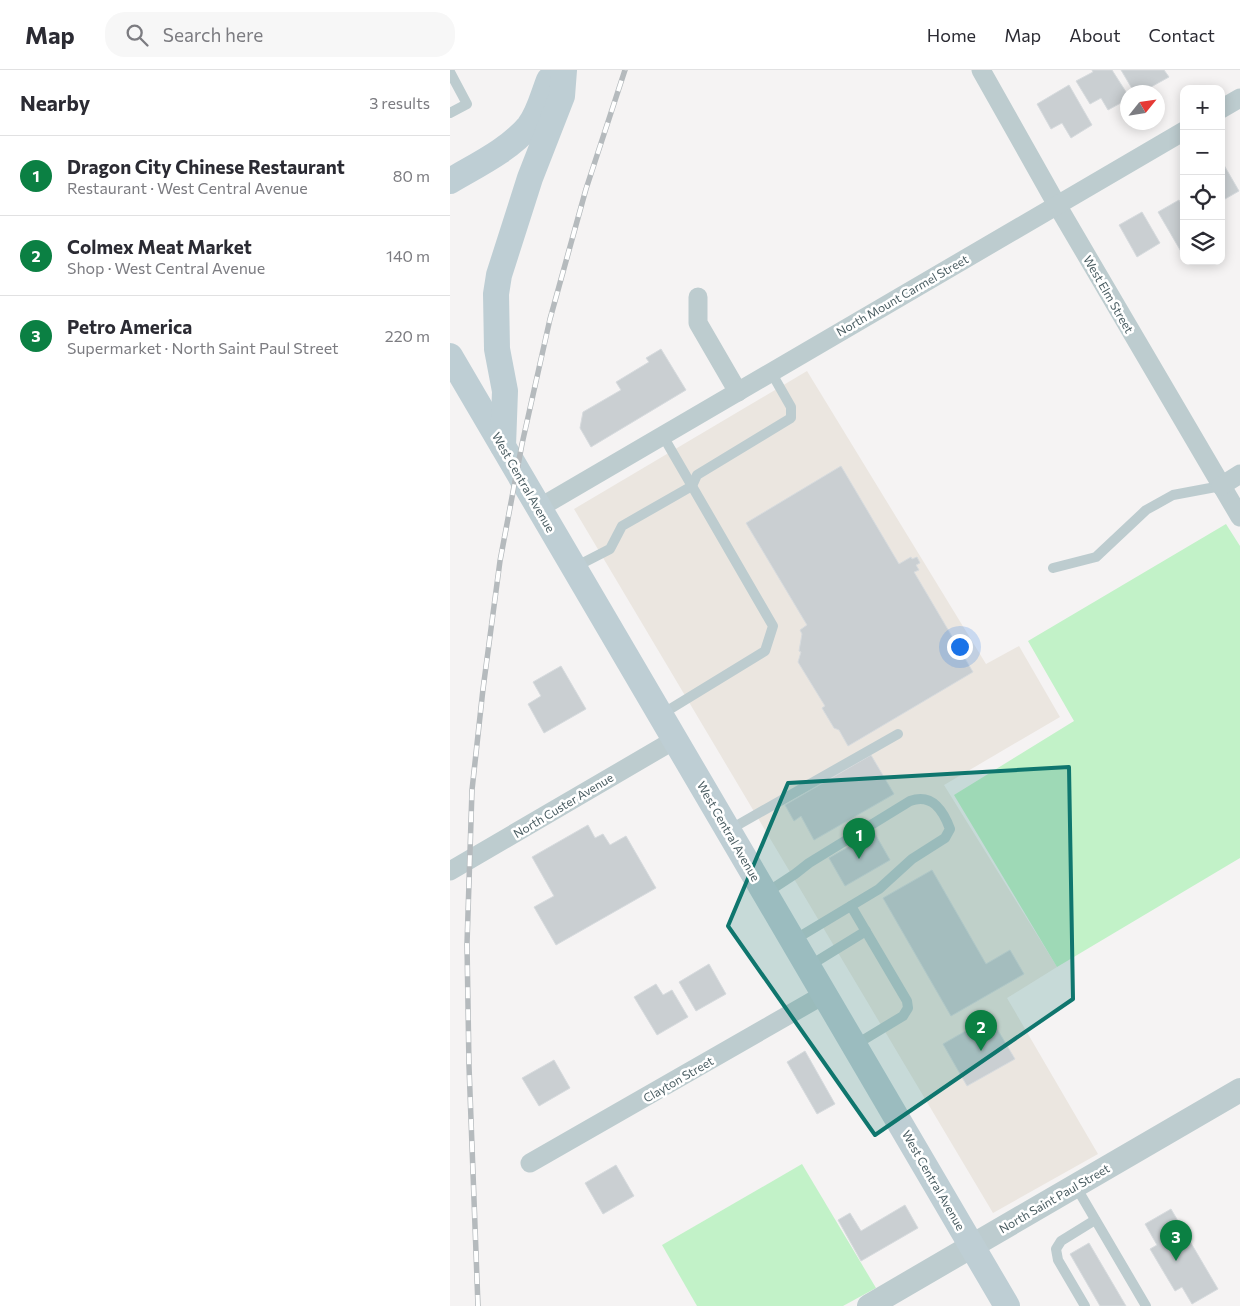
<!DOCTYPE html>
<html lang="en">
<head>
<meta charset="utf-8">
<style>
	:root { --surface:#fff; --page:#f7f7f7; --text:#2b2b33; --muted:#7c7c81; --line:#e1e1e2; --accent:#0b8043 }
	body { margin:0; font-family:Commissioner,sans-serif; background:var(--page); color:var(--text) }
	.controls { position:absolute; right:15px; top:15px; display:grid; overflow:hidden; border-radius:10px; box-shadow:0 2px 12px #0003 }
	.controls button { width:45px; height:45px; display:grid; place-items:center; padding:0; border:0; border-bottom:1px solid var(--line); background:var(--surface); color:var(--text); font:25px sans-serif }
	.compass { position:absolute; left:670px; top:15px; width:45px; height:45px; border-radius:50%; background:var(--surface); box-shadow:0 2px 12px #0003; rotate:60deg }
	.you { position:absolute; left:509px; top:576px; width:18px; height:18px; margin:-12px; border:4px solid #fff; border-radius:50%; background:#1a73e8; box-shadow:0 0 0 8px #1a73e833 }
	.badge { display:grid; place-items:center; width:32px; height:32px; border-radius:50%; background:var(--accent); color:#fff; font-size:16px; font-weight:700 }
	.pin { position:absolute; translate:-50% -41px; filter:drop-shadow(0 1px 2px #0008) }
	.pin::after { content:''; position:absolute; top:26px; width:18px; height:15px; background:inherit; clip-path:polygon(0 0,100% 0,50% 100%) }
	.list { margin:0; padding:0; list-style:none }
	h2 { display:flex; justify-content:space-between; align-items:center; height:65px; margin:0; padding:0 20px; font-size:21px }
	h2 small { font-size:16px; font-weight:400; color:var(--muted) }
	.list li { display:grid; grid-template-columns:32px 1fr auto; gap:15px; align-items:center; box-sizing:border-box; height:80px; padding:0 20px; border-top:1px solid var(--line) }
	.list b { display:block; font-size:19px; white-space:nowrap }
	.list p { margin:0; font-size:16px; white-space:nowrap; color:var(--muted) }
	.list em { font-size:16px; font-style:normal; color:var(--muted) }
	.icon { flex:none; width:28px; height:28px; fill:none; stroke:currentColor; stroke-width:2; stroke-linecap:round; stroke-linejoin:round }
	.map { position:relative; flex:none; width:790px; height:1236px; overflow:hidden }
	header { display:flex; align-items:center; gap:30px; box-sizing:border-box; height:70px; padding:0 25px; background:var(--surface); border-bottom:1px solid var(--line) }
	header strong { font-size:24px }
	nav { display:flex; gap:28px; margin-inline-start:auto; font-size:18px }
	.search { width:350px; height:45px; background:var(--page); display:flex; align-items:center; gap:12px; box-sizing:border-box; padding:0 18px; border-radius:20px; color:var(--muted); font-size:19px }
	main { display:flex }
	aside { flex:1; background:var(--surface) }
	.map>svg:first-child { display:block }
</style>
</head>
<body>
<header>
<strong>Map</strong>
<div class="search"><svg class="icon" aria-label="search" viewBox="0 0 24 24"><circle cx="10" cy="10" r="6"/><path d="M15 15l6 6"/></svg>Search here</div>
<nav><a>Home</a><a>Map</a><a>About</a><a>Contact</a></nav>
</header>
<main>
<aside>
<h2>Nearby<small>3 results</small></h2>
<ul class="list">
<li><span class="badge">1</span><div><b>Dragon City Chinese Restaurant</b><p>Restaurant · West Central Avenue</p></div><em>80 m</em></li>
<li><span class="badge">2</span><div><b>Colmex Meat Market</b><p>Shop · West Central Avenue</p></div><em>140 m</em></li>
<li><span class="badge">3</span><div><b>Petro America</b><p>Supermarket · North Saint Paul Street</p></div><em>220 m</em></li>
</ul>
</aside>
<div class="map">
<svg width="790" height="1236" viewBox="0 0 790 1236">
	<rect width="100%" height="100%" fill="#f5f3f3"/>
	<polygon fill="#ebe6e0" points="357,301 536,594 569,576 610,647 494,715 607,897 557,928 648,1084 543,1143 124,439"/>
	<g fill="#c2f2c8">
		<polygon points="776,454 790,476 790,788 607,897 504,725 624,651 578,571"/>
		<polygon points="352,1094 426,1218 393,1236 247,1236 212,1175"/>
	</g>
	<g fill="#cacfd2" stroke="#d7dbde">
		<polygon points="642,0 662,0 678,25 678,29 658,40 651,28 640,34 626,11 643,2"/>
		<polygon points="671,0 714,0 719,7 692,22 684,22"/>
		<polygon points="619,15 642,55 621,68 612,53 601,59 587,34"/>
		<polygon points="771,90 789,121 775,129 771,124"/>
		<polygon points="729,130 734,138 733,185 708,142"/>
		<polygon points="692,142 710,173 687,187 669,155"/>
		<polygon points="211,279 236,320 141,377 130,358 133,342 171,320 166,312 199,292 196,288"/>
		<polygon points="391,396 449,494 461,487 462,489 467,487 470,493 466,495 469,500 464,502 523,602 398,676 389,660 384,658 372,638 375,636 348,592 351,582 349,581 352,564 350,560 357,555 296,453"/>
		<polygon points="111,596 136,639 94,663 78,634 91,626 83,612"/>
		<polygon points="421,685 444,724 364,770 351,746 344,751 335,735"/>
		<polygon points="138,755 145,768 153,764 160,775 176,766 206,818 106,875 84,837 104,826 82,787"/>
		<polygon points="424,762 440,790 395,816 379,788"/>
		<polygon points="482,800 536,894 560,880 574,904 501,946 433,828"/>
		<polygon points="259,894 276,924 246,941 229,912"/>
		<polygon points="206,914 213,925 222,920 238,947 207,965 184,927"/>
		<polygon points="540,947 565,989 517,1016 493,974"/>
		<polygon points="355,981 385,1034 367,1044 337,992"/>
		<polygon points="104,990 120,1018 89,1036 72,1008"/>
		<polygon points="166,1095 184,1126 153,1144 135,1113"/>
		<polygon points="455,1135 468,1158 411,1191 388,1150 400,1143 411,1161"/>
		<polygon points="721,1139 768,1219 742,1234 732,1217 725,1221 700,1179 707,1175 695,1154"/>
		<polygon points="639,1173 676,1236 650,1236 620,1184"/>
	</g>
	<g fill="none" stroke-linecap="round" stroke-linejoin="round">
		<g stroke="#bdcccf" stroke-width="10">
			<polyline points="0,2 17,34 0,43"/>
			<polyline points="125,497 160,479 172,456 242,416 247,405 341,348 341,337 321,302"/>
			<polyline points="603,498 646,487 696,440 723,425 771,416"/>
			<polyline points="212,644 315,581 323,556 213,366"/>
			<polyline points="279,760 448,664"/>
			<path d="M316,823L345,804L359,793L460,731C482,723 493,740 500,759L495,768L462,789L429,819L344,870"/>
			<polyline points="401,836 457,931 458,938 453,946 405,975"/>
			<polyline points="359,896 416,861"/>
			<polyline points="625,1115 696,1236"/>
			<polyline points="635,1236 608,1190 606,1179 611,1171 645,1150"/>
		</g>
		<g stroke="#bdcccf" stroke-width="19">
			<polyline points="531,0 607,135 790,447"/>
			<polyline points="771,39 790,28"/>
			<polyline points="248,227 248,253 288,322"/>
			<polyline points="771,416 790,404"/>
			<polyline points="89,438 734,61"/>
			<polyline points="0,801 226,669"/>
			<polyline points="80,1093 375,924"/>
		</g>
		<polyline stroke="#bdcccf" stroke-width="24" points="419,1236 790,1020"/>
		<g stroke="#beced4" stroke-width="26">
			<path d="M0,111C27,95 59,80 79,56C89,43 93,25 99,10"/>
			<polyline points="0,286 557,1236"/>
			<polyline points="53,376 55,321 47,279 46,224 49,205 80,108 112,26 114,0"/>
		</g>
		<g stroke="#b5babd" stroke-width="5.5">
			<polyline id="rail" points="28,1236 19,996 17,874 22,720 33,619 50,491 72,374 100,249 136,119 175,0"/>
		</g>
		<use href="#rail" stroke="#fff" stroke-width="4" stroke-dasharray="11" stroke-linecap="butt"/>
	</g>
	<path fill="#0f766e" fill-opacity="0.2" stroke="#0f766e" stroke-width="4" stroke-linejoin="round" d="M619,697L623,929L425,1065L278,856L338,713Z"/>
	<g text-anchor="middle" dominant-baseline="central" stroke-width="5" stroke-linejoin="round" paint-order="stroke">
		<g font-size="12" fill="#495c61" stroke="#fff">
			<text transform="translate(659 224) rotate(60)">West Elm Street</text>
			<text transform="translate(452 225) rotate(-30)">North Mount Carmel Street</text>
			<text transform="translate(74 412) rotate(60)">West Central Avenue</text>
			<text transform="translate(113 735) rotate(-31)">North Custer Avenue</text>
			<text transform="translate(279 761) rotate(60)">West Central Avenue</text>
			<text transform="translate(228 1009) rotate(-30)">Clayton Street</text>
			<text transform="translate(484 1110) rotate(60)">West Central Avenue</text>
			<text transform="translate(604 1128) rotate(-30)">North Saint Paul Street</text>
		</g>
	</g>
</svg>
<div class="controls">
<button>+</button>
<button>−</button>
<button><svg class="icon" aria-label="locate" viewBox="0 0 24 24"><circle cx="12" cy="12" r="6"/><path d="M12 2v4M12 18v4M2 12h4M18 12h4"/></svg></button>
<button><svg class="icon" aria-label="layers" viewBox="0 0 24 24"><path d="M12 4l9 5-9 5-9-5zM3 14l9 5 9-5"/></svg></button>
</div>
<svg class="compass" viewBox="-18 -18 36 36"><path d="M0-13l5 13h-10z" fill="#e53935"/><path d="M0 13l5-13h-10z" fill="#7c7c81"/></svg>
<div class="you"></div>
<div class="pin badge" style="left:409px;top:789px">1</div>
<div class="pin badge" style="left:531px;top:981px">2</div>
<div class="pin badge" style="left:726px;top:1191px">3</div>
</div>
</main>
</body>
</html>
